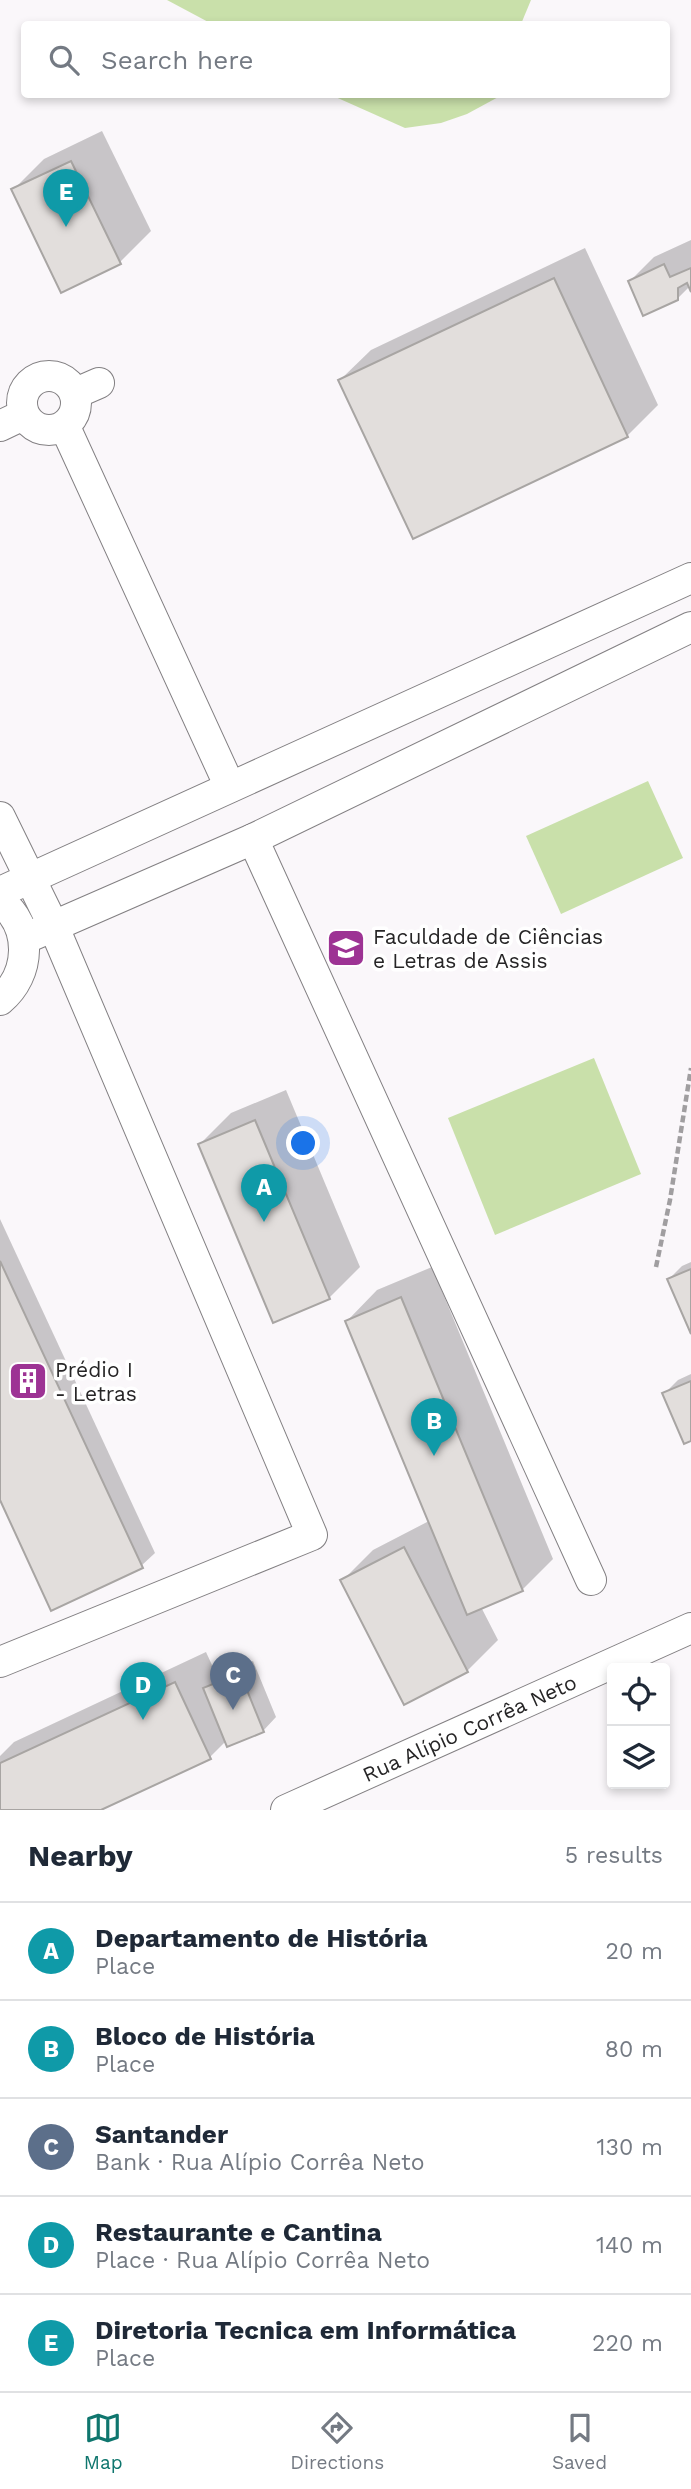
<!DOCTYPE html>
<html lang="en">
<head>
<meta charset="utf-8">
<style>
	:root { --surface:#fff; --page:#f2f2f3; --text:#1f2937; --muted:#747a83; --line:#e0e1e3; --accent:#0f766e }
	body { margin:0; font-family:"Work Sans",sans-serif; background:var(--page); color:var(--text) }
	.controls { position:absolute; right:21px; bottom:21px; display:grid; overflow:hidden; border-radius:7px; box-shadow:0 4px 10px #0003 }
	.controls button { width:63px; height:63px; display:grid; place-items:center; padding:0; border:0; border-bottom:2px solid var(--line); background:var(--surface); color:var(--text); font:35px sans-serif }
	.you { position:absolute; left:304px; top:1144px; width:24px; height:24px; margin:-18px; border:5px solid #fff; border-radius:50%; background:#1a73e8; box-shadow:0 0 0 10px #1a73e833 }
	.badge { display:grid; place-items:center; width:46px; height:46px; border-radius:50%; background:var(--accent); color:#fff; font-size:23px; font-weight:700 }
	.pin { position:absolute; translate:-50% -58px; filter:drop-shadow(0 2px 4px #0008) }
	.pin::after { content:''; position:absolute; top:37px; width:24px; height:21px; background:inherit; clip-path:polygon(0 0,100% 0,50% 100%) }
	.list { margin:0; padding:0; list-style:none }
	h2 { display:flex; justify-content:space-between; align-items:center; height:91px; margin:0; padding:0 28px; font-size:30px }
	h2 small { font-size:23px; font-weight:400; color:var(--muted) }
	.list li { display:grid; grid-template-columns:46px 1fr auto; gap:21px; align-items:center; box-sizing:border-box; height:98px; padding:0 28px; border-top:2px solid var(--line) }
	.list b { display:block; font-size:26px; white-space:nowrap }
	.list p { margin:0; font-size:23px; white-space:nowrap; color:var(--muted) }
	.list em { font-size:23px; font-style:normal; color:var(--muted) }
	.icon { flex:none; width:38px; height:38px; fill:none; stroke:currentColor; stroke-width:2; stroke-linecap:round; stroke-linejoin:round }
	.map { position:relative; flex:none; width:691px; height:1810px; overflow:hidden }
	.search { position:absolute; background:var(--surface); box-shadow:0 4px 10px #0003; left:21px; right:21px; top:21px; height:77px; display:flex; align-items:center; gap:18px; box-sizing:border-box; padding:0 24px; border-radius:7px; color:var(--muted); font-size:26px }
	.sheet { height:581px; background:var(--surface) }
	nav { display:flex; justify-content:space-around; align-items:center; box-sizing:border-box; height:98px; border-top:2px solid var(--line); background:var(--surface); font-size:19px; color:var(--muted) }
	nav a { display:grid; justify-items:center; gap:4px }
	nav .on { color:var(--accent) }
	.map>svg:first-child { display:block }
</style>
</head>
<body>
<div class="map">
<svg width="691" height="1810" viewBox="0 0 691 1810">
	<rect width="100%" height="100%" fill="#faf7fa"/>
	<g fill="#c9e0aa">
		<polygon points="167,0 531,0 521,24 212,24"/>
		<polygon points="331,95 502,95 467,114 441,123 405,128"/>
		<polygon points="648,781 683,858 561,914 526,836"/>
		<polygon points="594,1058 641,1174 495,1235 448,1118"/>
	</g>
	<g fill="#0003">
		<polygon points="102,131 151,231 120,262 13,190 44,159"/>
		<polygon points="691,240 691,288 690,286 677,299 630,281 654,257"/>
		<polygon points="585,248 658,405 627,436 340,380 371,350"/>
		<polygon points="286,1090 360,1267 329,1298 200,1144 231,1113"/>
		<polygon points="0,1219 155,1553 141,1566 0,1496"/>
		<polygon points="691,1262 691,1330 669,1279 682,1266"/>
		<polygon points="432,1267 553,1559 522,1590 481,1607 498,1640 467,1671 342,1581 373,1550 429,1521 347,1321 377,1290"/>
		<polygon points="691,1374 691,1439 664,1394 678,1380"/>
		<polygon points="206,1652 217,1676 253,1661 276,1717 263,1731 226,1741 210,1757 97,1810 0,1810 0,1756 14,1742"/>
	</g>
	<g fill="#e2dedc" stroke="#a8a5a3" stroke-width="2">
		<polygon points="71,161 121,264 61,293 11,189"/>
		<polygon points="664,264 670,277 691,268 691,292 687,283 678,288 678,300 643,316 628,281"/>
		<polygon points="554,278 628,437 413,539 338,380"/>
		<polygon points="255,1120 330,1299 273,1323 198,1144"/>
		<polygon points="0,1261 143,1568 51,1611 0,1500"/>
		<polygon points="691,1269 691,1334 667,1279"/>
		<polygon points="401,1297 523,1591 467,1615 345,1321"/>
		<polygon points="691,1381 691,1441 684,1444 662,1393"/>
		<polygon points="404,1547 468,1672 404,1705 340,1580"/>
		<polygon points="240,1673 264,1732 227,1747 203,1688"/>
		<polygon points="175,1682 211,1759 101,1810 0,1810 0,1763"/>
	</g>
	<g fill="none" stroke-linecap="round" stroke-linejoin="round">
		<g stroke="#838083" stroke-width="32">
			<g id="street">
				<circle cx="49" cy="403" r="27"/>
				<polyline points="76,393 99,383"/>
				<polyline points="0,426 23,415"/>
				<polyline points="65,427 230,787"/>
				<polyline points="0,817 53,925 312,1535 0,1662"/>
				<polyline points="253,839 591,1580"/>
				<polyline points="0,892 691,578"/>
				<path d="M0,901C33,927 31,974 0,1000"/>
				<polyline points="24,939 253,839 691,627"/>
				<path id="s1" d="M286,1810L691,1628"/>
			</g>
		</g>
		<polyline stroke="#a09ea0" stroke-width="4.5" stroke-dasharray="7 3.5" stroke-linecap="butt" points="656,1267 670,1200 691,1068"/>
		<use href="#street" stroke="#fff" stroke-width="30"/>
	</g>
	<defs>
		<g id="university-square" transform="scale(2.0125)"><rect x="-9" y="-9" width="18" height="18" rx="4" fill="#9d3394" stroke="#fff"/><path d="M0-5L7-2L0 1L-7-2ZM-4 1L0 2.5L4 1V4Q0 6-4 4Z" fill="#fff"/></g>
		<g id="building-square" transform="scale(2.0125)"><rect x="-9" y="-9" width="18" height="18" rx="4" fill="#9d3394" stroke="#fff"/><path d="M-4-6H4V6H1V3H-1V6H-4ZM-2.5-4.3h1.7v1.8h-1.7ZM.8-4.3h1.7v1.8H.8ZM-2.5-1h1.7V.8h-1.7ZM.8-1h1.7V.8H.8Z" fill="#fff"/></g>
	</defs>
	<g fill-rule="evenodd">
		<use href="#university-square" x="346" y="948"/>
		<use href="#building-square" x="28" y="1381"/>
	</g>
	<g text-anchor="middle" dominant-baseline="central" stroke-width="7" stroke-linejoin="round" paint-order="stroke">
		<g font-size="21" fill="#262526" stroke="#fff" text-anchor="start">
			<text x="373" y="936">Faculdade de Ciências<tspan x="373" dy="24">e Letras de Assis</tspan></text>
			<text x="55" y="1369">Prédio I<tspan x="55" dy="24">- Letras</tspan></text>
		</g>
		<g font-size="21" fill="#262526" stroke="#fff">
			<text stroke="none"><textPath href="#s1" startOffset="201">Rua Alípio Corrêa Neto</textPath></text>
		</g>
	</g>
</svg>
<div class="controls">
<button><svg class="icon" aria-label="locate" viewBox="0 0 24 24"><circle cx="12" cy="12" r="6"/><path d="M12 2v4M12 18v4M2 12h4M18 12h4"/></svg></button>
<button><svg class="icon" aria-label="layers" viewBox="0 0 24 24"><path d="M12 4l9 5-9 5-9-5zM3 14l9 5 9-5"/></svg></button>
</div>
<div class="you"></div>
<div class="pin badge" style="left:264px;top:1222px;background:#0f9aa8">A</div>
<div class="pin badge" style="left:434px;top:1456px;background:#0f9aa8">B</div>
<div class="pin badge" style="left:233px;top:1710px;background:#5c6f8a">C</div>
<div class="pin badge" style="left:143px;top:1720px;background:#0f9aa8">D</div>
<div class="pin badge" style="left:66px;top:227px;background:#0f9aa8">E</div>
<div class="search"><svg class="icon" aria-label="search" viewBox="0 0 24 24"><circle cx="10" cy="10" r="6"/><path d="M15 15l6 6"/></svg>Search here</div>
</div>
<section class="sheet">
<h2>Nearby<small>5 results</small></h2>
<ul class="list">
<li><span class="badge" style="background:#0f9aa8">A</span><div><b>Departamento de História</b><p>Place</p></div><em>20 m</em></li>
<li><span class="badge" style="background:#0f9aa8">B</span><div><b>Bloco de História</b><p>Place</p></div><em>80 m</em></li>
<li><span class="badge" style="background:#5c6f8a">C</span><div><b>Santander</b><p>Bank · Rua Alípio Corrêa Neto</p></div><em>130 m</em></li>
<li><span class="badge" style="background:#0f9aa8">D</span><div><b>Restaurante e Cantina</b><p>Place · Rua Alípio Corrêa Neto</p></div><em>140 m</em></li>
<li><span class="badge" style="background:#0f9aa8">E</span><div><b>Diretoria Tecnica em Informática</b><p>Place</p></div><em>220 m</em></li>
</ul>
</section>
<nav>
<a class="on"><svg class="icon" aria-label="map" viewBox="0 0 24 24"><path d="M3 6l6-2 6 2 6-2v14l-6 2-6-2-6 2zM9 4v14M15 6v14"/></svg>Map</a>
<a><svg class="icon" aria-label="directions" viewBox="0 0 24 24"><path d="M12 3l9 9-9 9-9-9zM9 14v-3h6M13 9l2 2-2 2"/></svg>Directions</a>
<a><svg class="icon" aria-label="saved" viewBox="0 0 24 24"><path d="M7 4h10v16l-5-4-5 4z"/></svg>Saved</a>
</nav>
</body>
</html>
